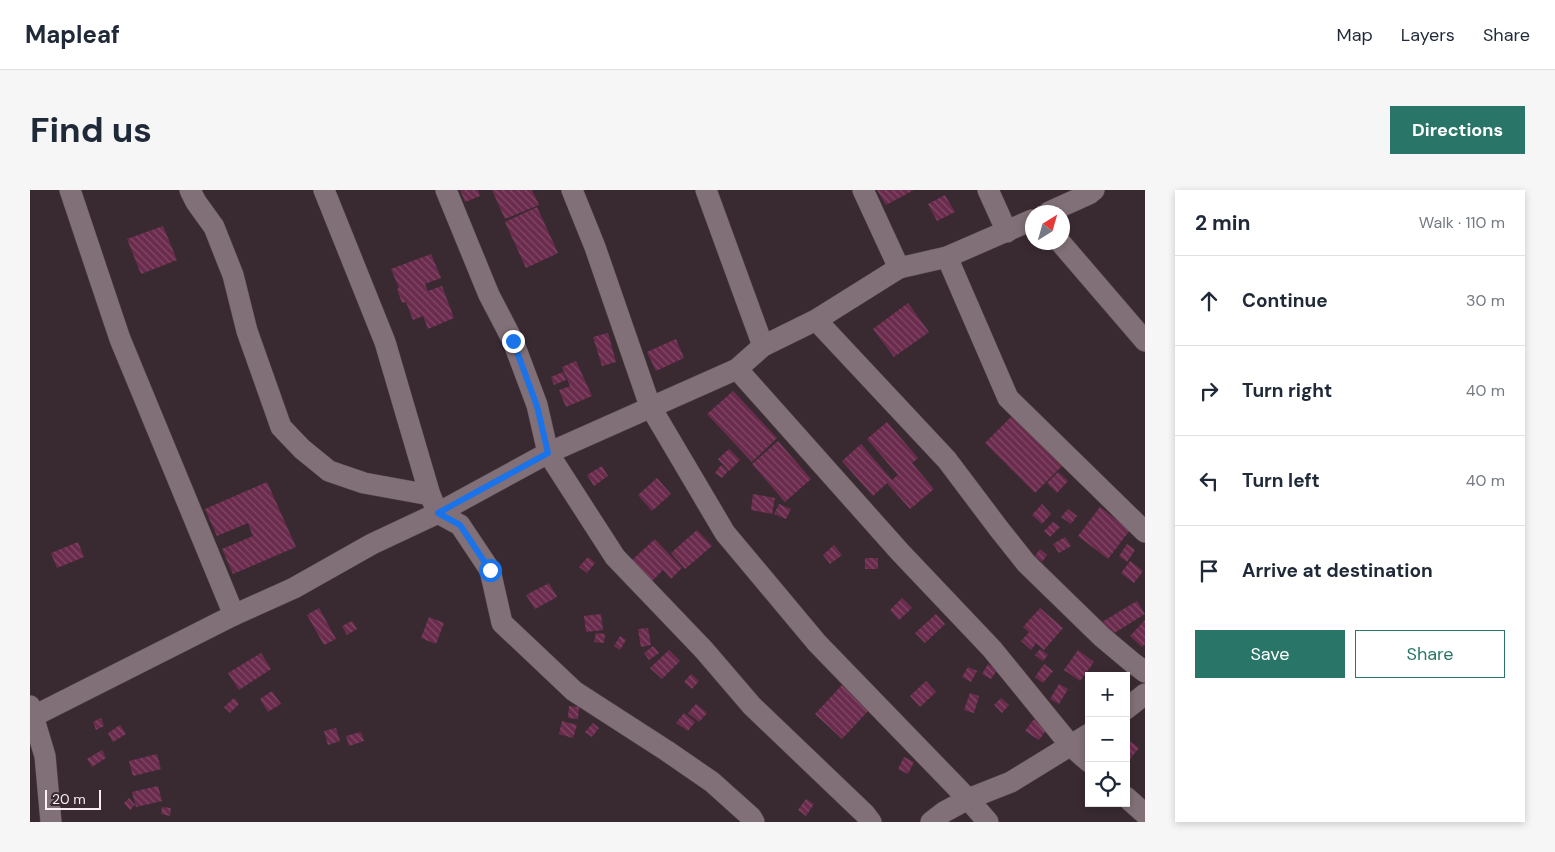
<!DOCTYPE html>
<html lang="en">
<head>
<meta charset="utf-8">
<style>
	:root { --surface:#fff; --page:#f6f6f7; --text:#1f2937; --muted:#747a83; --line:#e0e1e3; --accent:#297669 }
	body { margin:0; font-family:"DM Sans",sans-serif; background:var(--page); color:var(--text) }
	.controls { position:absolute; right:15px; bottom:15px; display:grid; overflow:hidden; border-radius:0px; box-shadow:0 2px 8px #0003 }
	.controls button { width:45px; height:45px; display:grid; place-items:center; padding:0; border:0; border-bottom:1px solid var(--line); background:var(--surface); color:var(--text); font:25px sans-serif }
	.compass { position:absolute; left:995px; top:15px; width:45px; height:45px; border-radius:50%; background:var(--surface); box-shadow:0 2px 8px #0003; rotate:37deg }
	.scale { position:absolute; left:15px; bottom:12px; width:56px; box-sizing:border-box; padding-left:5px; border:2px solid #faeff4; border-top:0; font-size:14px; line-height:18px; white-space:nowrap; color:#faeff4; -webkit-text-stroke:4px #392a31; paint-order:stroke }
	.stop { position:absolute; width:15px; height:15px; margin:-11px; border:4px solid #1a73e8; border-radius:50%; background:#fff }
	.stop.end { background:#1a73e8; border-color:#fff; box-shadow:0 1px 5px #0008 }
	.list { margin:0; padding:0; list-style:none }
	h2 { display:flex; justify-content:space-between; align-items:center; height:65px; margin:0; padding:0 20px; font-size:21px }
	h2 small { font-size:16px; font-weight:400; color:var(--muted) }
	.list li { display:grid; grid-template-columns:32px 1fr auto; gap:15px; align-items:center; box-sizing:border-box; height:90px; padding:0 20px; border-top:1px solid var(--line) }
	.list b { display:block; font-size:19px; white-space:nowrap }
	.list em { font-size:16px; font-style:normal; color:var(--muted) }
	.actions { display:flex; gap:10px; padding:15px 20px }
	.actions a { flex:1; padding:11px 0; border:1px solid var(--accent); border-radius:0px; text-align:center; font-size:18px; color:var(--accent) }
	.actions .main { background:var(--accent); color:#fff }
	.icon { flex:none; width:28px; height:28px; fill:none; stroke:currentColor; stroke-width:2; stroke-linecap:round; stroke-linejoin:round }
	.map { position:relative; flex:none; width:1115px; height:632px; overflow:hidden; border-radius:0px }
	header { display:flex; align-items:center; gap:30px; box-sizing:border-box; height:70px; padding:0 25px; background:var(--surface); border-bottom:1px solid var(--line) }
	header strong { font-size:24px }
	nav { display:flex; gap:28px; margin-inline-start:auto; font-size:18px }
	.intro { display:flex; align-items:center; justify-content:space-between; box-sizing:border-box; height:120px; padding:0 30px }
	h1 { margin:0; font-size:35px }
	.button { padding:12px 22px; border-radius:0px; background:var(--accent); color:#fff; font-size:18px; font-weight:700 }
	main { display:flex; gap:30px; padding:0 30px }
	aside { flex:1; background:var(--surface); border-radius:0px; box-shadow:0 2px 8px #0003 }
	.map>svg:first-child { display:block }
</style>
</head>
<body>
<header>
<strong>Mapleaf</strong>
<nav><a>Map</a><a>Layers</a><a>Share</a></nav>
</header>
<div class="intro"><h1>Find us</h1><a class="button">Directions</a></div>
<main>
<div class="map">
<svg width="1115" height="632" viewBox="0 0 1115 632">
	<defs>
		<pattern id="building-back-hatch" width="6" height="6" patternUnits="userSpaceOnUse" patternTransform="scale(1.25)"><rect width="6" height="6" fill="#6b2b4d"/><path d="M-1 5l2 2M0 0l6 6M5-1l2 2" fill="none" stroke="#814a67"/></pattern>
	</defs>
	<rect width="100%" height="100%" fill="#392a31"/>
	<g fill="url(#building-back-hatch)">
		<polygon points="430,0 448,0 450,6 435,12"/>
		<polygon points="462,0 502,0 509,15 475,29"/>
		<polygon points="847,0 884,0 856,15"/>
		<polygon points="915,5 925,22 907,31 898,14"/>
		<polygon points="507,17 528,63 496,78 475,32"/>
		<polygon points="133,36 147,70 111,84 97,49"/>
		<polygon points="401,64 411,88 395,94 398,101 412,96 424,128 398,139 393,126 383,130 376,112 372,113 367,99 369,98 361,79"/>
		<polygon points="878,113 899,142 864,167 843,139"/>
		<polygon points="578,143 586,172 572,176 563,147"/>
		<polygon points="646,149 654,168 626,181 617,162"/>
		<polygon points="546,171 562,206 536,217 529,200 540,196 532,177"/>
		<polygon points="533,182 536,190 524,195 521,187"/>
		<polygon points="703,201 747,248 722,272 677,224"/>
		<polygon points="982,226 1032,276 1005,303 955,253"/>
		<polygon points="857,232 888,268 882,273 904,299 880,319 857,293 843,306 812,271 831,254 862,290 868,285 837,249"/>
		<polygon points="748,251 781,289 755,312 722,274"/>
		<polygon points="699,259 710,270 699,281 688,269"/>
		<polygon points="691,275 698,281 692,288 685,283"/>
		<polygon points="572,276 578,286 564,296 557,285"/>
		<polygon points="1028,282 1038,291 1027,303 1017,293"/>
		<polygon points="627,288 641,304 622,321 608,305"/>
		<polygon points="237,292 266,357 203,384 192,359 223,346 218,333 187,346 175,319"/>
		<polygon points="723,304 745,308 742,324 721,320"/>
		<polygon points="749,314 761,319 756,329 744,324"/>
		<polygon points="1012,314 1021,324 1012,334 1002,325"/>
		<polygon points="1070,317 1100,340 1078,369 1048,346"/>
		<polygon points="1038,319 1047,326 1041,334 1031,327"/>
		<polygon points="1023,332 1030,337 1020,347 1014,341"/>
		<polygon points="667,340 682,356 655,379 641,363"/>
		<polygon points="1035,347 1041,356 1029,363 1023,354"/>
		<polygon points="625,349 652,378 641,389 633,380 621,392 601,371"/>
		<polygon points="48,352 54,367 27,378 21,363"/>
		<polygon points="1097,354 1105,360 1097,372 1089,366"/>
		<polygon points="804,355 812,365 800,374 793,365"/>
		<polygon points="1010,359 1017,365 1012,372 1005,366"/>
		<polygon points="558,367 565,373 557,383 549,377"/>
		<rect x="835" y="368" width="13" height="11"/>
		<polygon points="1100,371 1113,381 1104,393 1091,383"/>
		<polygon points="519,393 527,407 505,419 496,405"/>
		<polygon points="872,408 882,418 869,430 860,420"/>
		<polygon points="1107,411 1115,424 1081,445 1072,432"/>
		<polygon points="289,418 306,449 294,455 277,425"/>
		<polygon points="1010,418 1033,438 1014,460 1006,453 1001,460 991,451 999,442 993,437"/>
		<polygon points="571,424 573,440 556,442 554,426"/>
		<polygon points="906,424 915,434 895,453 885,443"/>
		<polygon points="399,427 414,433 406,454 391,448"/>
		<polygon points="1115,430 1115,454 1112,457 1100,446"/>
		<polygon points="322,431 327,439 317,445 312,436"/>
		<polygon points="618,438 621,455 611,457 608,439"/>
		<polygon points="566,443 575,444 574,453 564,452"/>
		<polygon points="590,446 596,450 590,460 584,456"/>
		<polygon points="623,456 629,463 619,470 614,463"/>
		<polygon points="1010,459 1018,465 1013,471 1005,465"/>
		<polygon points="639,460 650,471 632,489 620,478"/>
		<polygon points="1048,460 1064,472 1050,491 1034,480"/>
		<polygon points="231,463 241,479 209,500 198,483"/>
		<polygon points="958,474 967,480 961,489 952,484"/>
		<polygon points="1014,474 1023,481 1013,493 1005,487"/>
		<polygon points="938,477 947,481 941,492 932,487"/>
		<polygon points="661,484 669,491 662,499 654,492"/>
		<polygon points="896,491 906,502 890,517 880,506"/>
		<polygon points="1029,494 1038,499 1029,514 1020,509"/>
		<polygon points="812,495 839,520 812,549 785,524"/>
		<polygon points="242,501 251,514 238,522 230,509"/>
		<polygon points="940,503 949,506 944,523 934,520"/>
		<polygon points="204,508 209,514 200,523 194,517"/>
		<polygon points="971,508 979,515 972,523 964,515"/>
		<polygon points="666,514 677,523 669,532 658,523"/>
		<polygon points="539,516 549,517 548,529 538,528"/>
		<polygon points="654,523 665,532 658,541 646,533"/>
		<polygon points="71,528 74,536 66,540 63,532"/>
		<polygon points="1004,529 1017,539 1009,550 995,541"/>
		<polygon points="532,531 547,535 543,548 529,544"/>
		<polygon points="563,533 569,538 562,547 555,542"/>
		<polygon points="90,535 96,544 83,552 78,543"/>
		<polygon points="306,538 310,551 298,555 294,541"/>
		<polygon points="331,542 334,551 319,556 316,546"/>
		<polygon points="1097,549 1109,558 1096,574 1096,550"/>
		<polygon points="72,560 76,568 62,577 57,569"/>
		<polygon points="127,564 131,579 103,586 99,571"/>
		<polygon points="874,567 884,572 878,584 868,579"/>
		<polygon points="128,596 132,611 106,617 102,602"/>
		<polygon points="99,608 105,615 100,620 94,613"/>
		<polygon points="776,609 784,614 776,626 768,620"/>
		<polygon points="132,617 141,618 140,626 131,624"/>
	</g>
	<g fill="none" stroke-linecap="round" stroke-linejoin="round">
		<g stroke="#54474e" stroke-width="22">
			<g id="street">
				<polyline points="40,0 90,149 204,425"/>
				<polyline points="160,0 166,12 184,37 203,85 217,141 251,237 272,259 299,281 334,293 400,305"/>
				<polyline points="294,0 355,152 400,305 408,323 430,335 460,380 472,433 544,501 637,561 682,592 721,627 724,632"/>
				<polyline points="416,0 459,105 483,151 507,215 518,263 585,367 674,460 722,516 835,624 841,632"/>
				<polyline points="542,0 565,57 620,216 695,343 787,453 938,609 958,632"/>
				<polyline points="676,0 733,156"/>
				<polyline points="833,0 869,78"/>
				<polyline points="958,0 977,42"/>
				<polyline points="1019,22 1059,4 1064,0"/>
				<polyline points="1030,52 1115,151"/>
				<polyline points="917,67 978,208 1115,342"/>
				<polyline points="786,130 917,270 969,339 996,373 1072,447 1103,473 1115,482"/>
				<polyline points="707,179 870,362 962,459 1041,556 1059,572"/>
				<polyline points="0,516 15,566 21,632"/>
				<polyline points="1096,519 1115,504"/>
				<polyline points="0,528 204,425 264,398 342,354 408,323 518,263 707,179 733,156 786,130 869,78 917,67 1002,30"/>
				<polyline points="1096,607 1115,624"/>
				<polyline points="901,632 914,622 938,609 981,592 1059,544"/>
			</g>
		</g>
		<use href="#street" stroke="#817077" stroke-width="21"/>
	</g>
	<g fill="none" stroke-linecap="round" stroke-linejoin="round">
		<polyline stroke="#1a73e8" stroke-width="6" points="460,380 430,335 408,323 518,263 507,216 483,151"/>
	</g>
</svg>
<div class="controls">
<button>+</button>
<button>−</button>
<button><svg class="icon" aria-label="locate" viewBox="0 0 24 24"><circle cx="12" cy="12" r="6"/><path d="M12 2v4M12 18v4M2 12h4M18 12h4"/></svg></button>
</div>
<svg class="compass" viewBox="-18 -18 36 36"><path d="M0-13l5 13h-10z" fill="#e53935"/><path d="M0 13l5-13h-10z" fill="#747a83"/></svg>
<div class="scale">20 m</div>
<div class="stop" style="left:460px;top:380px"></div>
<div class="stop end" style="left:483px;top:151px"></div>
</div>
<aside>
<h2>2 min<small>Walk · 110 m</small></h2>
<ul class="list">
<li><svg class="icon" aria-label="ahead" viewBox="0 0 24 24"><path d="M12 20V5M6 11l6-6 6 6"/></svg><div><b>Continue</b></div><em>30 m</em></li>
<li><svg class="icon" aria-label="right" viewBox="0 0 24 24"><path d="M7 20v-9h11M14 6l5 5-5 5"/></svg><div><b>Turn right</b></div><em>40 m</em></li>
<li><svg class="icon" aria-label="left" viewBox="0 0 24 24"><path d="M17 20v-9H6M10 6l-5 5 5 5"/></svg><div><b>Turn left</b></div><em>40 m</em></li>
<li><svg class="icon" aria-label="arrive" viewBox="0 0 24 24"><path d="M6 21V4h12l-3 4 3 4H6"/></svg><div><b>Arrive at destination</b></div></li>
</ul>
<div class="actions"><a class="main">Save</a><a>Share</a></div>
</aside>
</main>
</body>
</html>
